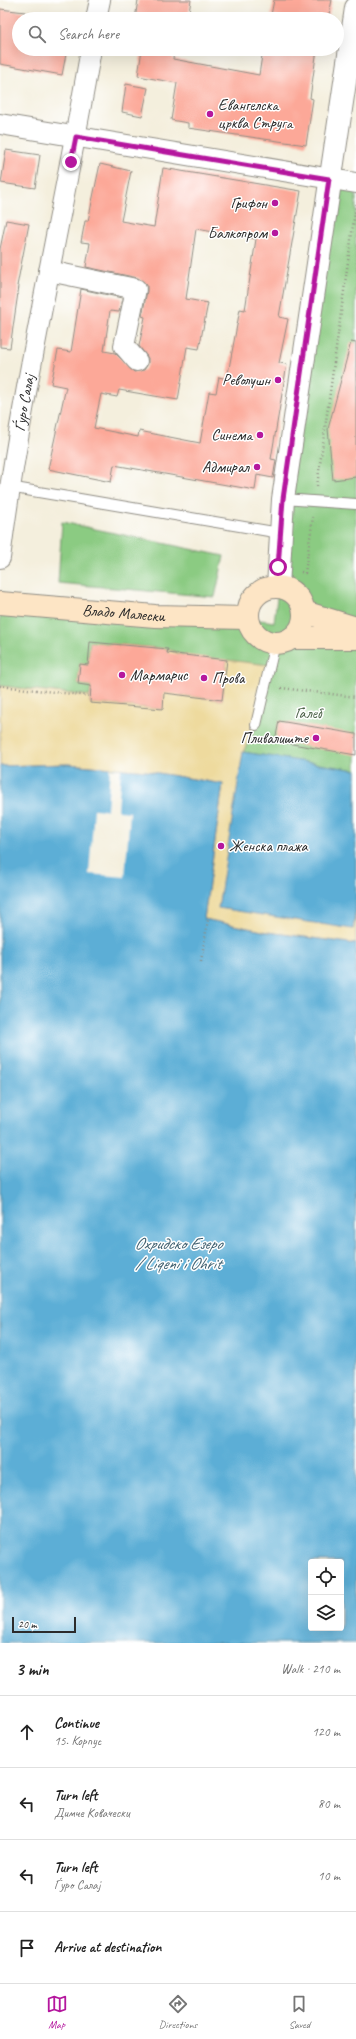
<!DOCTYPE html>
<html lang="en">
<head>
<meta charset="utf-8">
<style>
	:root { --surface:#fff; --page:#f2f2f2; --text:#222; --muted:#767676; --line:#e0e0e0; --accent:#b5179e }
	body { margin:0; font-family:Caveat,sans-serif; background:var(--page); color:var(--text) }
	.controls { position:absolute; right:12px; bottom:12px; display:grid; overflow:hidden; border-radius:4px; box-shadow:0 4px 16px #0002 }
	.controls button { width:36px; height:36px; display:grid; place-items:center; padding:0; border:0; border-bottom:1px solid var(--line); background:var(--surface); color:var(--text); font:20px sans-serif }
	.scale { position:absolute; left:12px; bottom:10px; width:64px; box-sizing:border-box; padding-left:4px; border:2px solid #2b2b2b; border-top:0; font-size:11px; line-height:14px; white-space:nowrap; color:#2b2b2b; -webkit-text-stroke:3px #fff; paint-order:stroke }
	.stop { position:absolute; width:12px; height:12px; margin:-9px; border:3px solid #b5179e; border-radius:50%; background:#fff }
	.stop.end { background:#b5179e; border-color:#fff; box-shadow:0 1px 4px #0008 }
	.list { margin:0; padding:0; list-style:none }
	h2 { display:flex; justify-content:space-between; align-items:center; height:52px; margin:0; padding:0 16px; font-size:17px }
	h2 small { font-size:13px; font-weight:400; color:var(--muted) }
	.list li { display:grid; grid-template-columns:26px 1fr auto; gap:12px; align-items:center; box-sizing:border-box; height:72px; padding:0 16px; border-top:1px solid var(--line) }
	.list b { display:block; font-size:15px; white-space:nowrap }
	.list p { margin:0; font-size:13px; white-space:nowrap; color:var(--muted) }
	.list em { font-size:13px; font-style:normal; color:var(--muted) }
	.icon { flex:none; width:22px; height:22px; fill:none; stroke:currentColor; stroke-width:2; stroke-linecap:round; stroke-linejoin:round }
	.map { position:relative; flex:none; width:356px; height:1643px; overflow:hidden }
	.search { position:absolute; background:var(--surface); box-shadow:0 4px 16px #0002; left:12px; right:12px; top:12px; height:44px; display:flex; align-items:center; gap:10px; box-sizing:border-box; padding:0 14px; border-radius:22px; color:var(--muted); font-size:15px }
	.sheet { height:340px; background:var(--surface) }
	nav { display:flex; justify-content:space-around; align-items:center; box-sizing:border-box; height:56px; border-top:1px solid var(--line); background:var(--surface); font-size:11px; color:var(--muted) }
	nav a { display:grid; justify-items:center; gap:2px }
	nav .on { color:var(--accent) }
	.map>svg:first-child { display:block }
</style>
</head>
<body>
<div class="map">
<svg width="356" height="1643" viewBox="0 0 356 1643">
	<rect width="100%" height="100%" fill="#fff"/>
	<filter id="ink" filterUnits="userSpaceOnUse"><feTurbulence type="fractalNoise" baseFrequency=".025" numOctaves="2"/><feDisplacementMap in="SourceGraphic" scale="8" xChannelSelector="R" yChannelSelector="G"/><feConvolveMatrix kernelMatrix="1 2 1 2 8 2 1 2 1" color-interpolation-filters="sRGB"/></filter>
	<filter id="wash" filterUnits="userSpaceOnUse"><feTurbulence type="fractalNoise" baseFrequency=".012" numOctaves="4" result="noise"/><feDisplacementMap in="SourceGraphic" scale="16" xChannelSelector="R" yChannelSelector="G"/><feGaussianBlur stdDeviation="0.9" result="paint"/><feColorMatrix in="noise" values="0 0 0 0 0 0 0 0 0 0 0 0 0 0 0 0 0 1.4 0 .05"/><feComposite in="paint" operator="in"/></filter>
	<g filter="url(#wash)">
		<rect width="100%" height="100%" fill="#f4efdd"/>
		<g fill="#8bcb82" stroke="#5b7b56">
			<polygon points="329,179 356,183 356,770 243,752 256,725 268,665 185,656 168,649 90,642 88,665 80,664 78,684 91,686 90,696 0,686 0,603 247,618 274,622"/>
			<polygon points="62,522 224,556 215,597 58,583"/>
		</g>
		<polygon fill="#eeda9e" stroke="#8c8264" points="168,649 185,656 181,695 222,700 227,660 269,665 256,725 243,752 353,929 356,908 356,944 267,932 204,919 223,784 146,771 68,764 0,766 0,686 90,696 90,703 162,709"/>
		<g fill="#5baed6" stroke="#436c80" fill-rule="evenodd">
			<polygon points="243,752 356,770 356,908 353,929 218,908"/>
			<path d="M68,764L146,771L223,784L204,919L267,932L356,944V1643H0V766ZM311,1562H341V1628H311Z"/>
		</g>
		<polygon fill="#f4efdd" points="110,768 121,769 118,811 130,812 125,877 89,874 94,809 107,810"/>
		<g id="blocks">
			<g fill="#fca898" fill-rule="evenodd">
				<polygon points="138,0 191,0 188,19 135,19"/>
				<polygon points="274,0 332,0 328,19 291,19 271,15"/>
				<polygon points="0,9 25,12 25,14 49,19 19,19 19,49 67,49 62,75 0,64"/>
				<polygon points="142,49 174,49 173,59 259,75 263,49 317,49 310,98 313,99 306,145 188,128 188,123 171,120 177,83 138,76"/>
				<polygon points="126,84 148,88 142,116 122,112"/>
				<polygon points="6,150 40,155 35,188 1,183"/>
				<path d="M100,164L131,171L121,221L154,227L163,168L301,191L279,317L288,319L279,363L287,364L271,459L276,460L273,478L257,475L255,490L114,465L111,482L48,469L66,387L51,384L58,350L71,352L81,289L122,298L119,312L110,311L104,351L115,353L134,372L144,370L148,364V358L139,346L145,317L142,316L147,291V285L138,278L86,267L90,243L81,242L85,221H88ZM196,229L256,239L245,310L240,309L227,379L219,377L216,393L209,392L200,443L139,431L138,437L94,428L101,394L117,397L119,390L178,400L187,347L199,349L208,303L186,299Z"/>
				<polygon points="6,220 29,224 17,286 19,286 10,348 0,347 0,249"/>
				<polygon points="351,342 356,343 356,477 333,480 328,429"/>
				<polygon points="90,642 168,649 167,653 227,660 222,700 164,693 163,709 90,703 91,686 78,684 80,664 88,665"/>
				<polygon points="279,721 356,734 356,755 275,741"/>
			</g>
		</g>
	</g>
	<g filter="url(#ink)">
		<use href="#blocks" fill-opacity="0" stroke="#908d84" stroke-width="1"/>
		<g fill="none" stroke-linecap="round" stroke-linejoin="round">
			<g stroke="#908d84" stroke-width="12">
				<g id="service">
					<polyline points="9,487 280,533"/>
					<polyline points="283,499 356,504"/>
					<polyline points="256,725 275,643"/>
				</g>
			</g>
			<g stroke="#908d84" stroke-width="22">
				<g id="minor">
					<polyline points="96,19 100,0"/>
					<polyline points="0,124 356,183"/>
					<polyline points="49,271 136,289 124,346 137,361"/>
					<path id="s1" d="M0,558C22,387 62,219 91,49"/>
				</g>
			</g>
			<g stroke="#908d84" stroke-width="24">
				<polyline id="tertiary" points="278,587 283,499 356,8"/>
			</g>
			<g stroke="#908d84" stroke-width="24">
				<g id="secondary">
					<circle cx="276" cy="615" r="28"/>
					<path id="s2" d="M0,603L155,616L247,618"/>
					<polyline points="304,612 356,628"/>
					<polyline points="292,638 356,638"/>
				</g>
			</g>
			<g stroke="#908d84" stroke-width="2.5" stroke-dasharray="1 3" stroke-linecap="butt">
				<polyline points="317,486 356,204"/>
				<polyline points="301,572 305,573 313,517"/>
				<polyline points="0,686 90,696"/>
				<polyline points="281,688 356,697"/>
				<polyline points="201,961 208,920"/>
			</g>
			<use href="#service" stroke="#fff" stroke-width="10"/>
			<use href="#minor" stroke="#fff" stroke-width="20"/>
			<use href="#tertiary" stroke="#fff" stroke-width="22"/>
			<use href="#secondary" stroke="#fde5c5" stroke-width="22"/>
		</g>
	</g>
	<g fill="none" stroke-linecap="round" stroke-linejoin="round" filter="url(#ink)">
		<polyline stroke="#b5179e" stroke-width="5" points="71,162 76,137 329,179 283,499 278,567"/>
	</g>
	<g fill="#b5179e" stroke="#fff" stroke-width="1.5">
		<circle cx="210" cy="114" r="4"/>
		<circle cx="275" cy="203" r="4"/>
		<circle cx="275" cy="233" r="4"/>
		<circle cx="278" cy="380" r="4"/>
		<circle cx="260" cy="435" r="4"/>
		<circle cx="257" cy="467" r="4"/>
		<circle cx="122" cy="675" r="4"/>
		<circle cx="204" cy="678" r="4"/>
		<circle cx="316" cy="738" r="4"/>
		<circle cx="221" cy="846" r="4"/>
	</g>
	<g text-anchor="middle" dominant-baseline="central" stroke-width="3" stroke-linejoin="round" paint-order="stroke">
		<g font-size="16" fill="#2b2b2b" stroke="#fff" text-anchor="end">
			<text x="218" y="105" text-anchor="start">Евангелска<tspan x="218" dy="18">црква Струга</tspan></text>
			<text x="267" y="203">Грифон</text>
			<text x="267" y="233">Балкопром</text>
			<text x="270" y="380">Револушн</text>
			<text x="252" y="435">Синема</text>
			<text x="249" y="467">Адмирал</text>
			<text x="130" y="675" text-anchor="start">Мармарис</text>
			<text x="212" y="678" text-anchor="start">Прова</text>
			<text x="308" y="738">Пливалиште</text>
			<text x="229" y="846" text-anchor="start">Женска плажа</text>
		</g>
		<g font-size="16" fill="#2b2b2b" stroke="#fff">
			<text stroke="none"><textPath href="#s1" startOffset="157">Ѓуро Салај</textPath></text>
			<text stroke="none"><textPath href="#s2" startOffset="124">Владо Малески</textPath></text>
		</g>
		<g font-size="16" fill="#4d6349" stroke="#fff">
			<text x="308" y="713">Галеб</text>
		</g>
		<g font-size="17" font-style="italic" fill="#3e5f6f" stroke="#fff">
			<text x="178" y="1243">Охридско Езеро<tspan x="178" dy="20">/ Liqeni i Ohrit</tspan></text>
		</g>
	</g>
</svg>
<div class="controls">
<button><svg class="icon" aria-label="locate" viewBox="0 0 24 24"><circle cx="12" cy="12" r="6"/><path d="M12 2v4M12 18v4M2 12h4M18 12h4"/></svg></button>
<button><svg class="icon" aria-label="layers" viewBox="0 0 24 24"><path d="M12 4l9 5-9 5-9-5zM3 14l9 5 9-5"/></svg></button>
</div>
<div class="scale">20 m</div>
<div class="stop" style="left:278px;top:567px"></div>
<div class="stop end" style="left:71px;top:162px"></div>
<div class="search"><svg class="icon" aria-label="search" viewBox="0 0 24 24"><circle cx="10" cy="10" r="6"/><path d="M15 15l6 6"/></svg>Search here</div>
</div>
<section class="sheet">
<h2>3 min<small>Walk · 210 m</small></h2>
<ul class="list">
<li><svg class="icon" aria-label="ahead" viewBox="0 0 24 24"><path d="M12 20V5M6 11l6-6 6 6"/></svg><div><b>Continue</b><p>15. Корпус</p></div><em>120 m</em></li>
<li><svg class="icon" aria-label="left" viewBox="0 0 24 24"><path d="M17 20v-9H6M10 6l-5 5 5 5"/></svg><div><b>Turn left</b><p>Димче Ковачески</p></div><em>80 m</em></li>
<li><svg class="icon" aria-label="left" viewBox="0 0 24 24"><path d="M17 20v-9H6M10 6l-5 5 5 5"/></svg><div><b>Turn left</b><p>Ѓуро Салај</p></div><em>10 m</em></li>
<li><svg class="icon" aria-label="arrive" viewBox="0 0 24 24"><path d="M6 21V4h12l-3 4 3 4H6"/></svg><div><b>Arrive at destination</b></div></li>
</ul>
</section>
<nav>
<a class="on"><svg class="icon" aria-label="map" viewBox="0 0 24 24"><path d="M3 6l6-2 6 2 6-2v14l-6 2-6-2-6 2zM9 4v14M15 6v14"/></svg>Map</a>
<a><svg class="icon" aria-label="directions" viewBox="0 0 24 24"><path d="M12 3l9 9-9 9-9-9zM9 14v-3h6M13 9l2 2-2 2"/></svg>Directions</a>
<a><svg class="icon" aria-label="saved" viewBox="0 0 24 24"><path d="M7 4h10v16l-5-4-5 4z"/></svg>Saved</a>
</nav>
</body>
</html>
